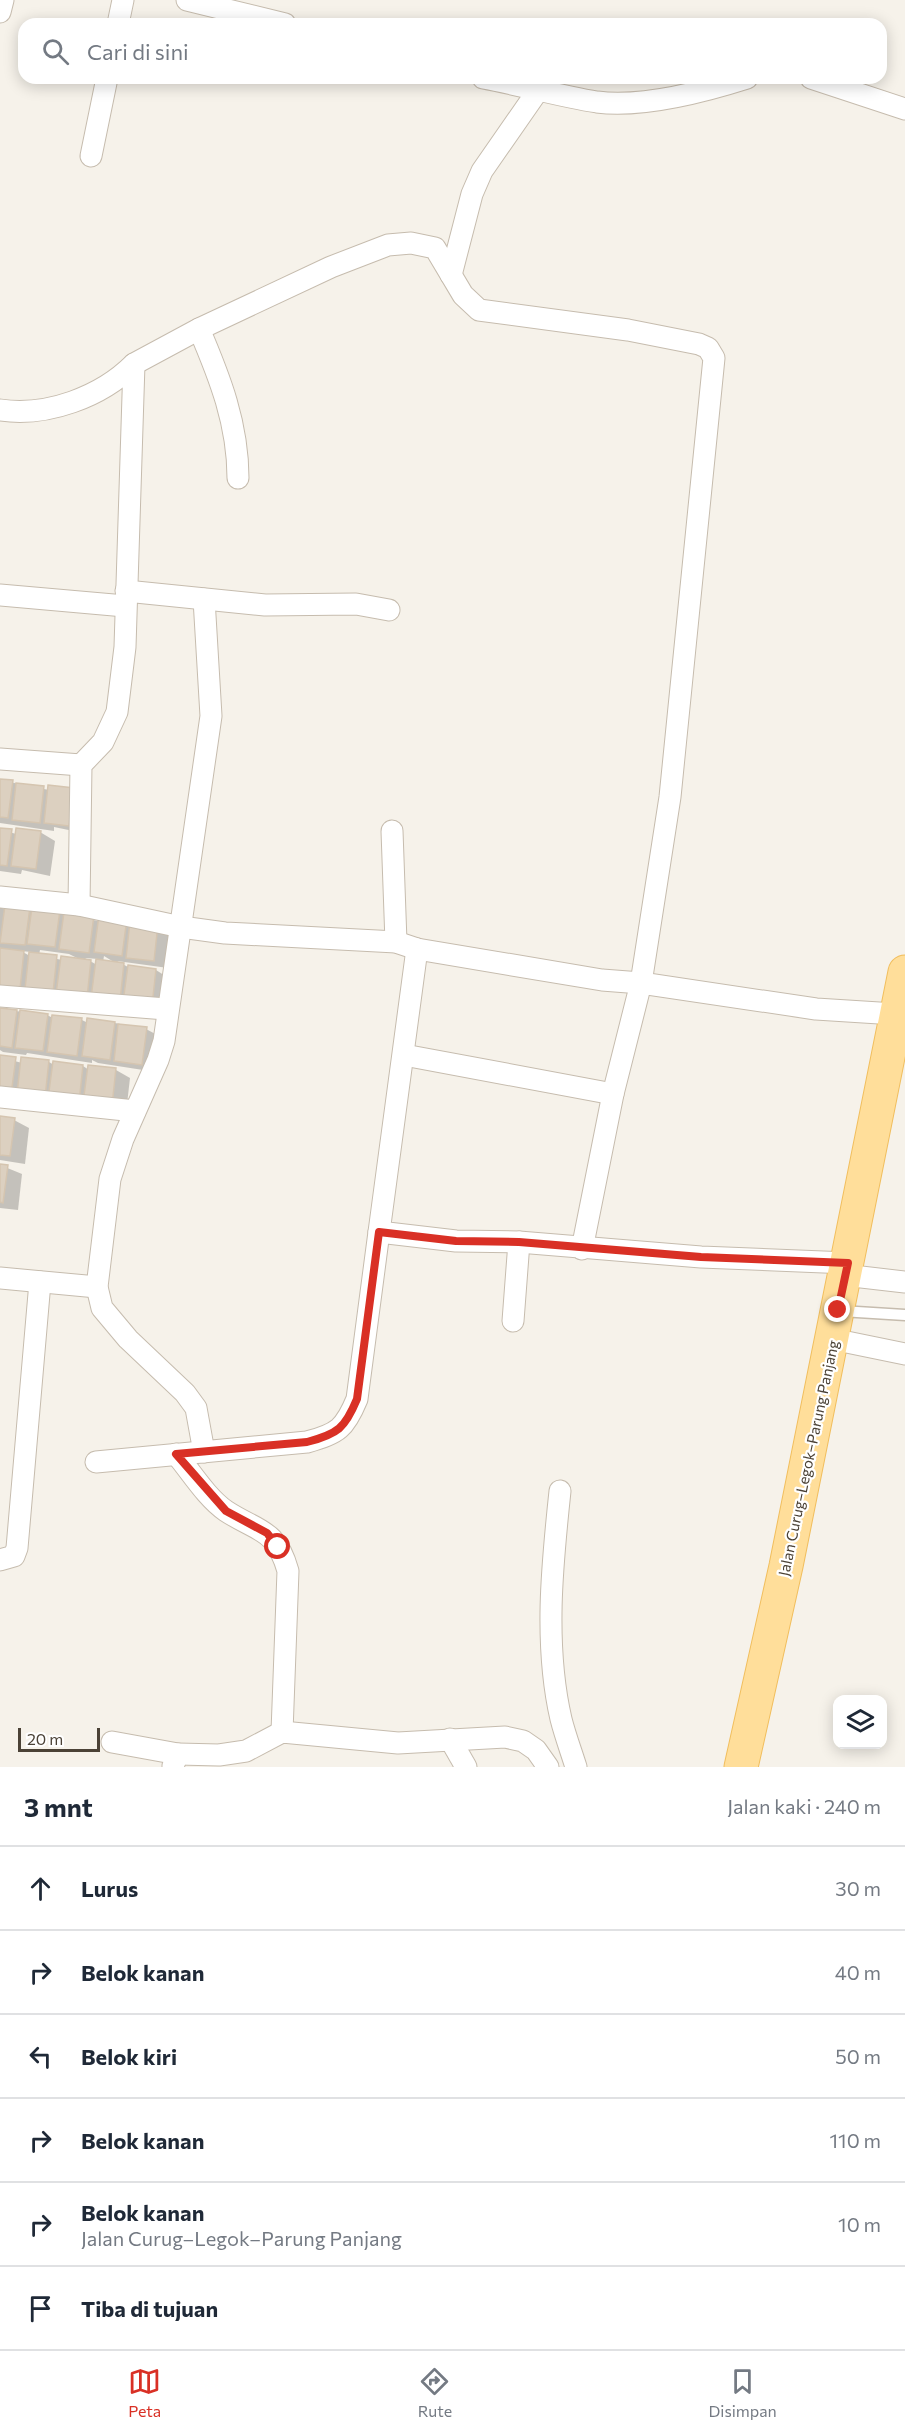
<!DOCTYPE html>
<html lang="id">
<head>
<meta charset="utf-8">
<style>
	:root { --surface:#fff; --page:#f2f2f3; --text:#1f2937; --muted:#747a83; --line:#e0e1e3; --accent:#d93025 }
	body { margin:0; font-family:Commissioner,sans-serif; background:var(--page); color:var(--text) }
	.controls { position:absolute; right:18px; bottom:18px; display:grid; overflow:hidden; border-radius:12px; box-shadow:0 3px 15px #0003 }
	.controls button { width:54px; height:54px; display:grid; place-items:center; padding:0; border:0; border-bottom:2px solid var(--line); background:var(--surface); color:var(--text); font:30px sans-serif }
	.scale { position:absolute; left:18px; bottom:15px; width:82px; box-sizing:border-box; padding-left:6px; border:3px solid #4b4236; border-top:0; font-size:16px; line-height:21px; white-space:nowrap; color:#4b4236; -webkit-text-stroke:4px #fff; paint-order:stroke }
	.stop { position:absolute; width:18px; height:18px; margin:-14px; border:4px solid #d93025; border-radius:50%; background:#fff }
	.stop.end { background:#d93025; border-color:#fff; box-shadow:0 2px 6px #0008 }
	.list { margin:0; padding:0; list-style:none }
	h2 { display:flex; justify-content:space-between; align-items:center; height:78px; margin:0; padding:0 24px; font-size:26px }
	h2 small { font-size:20px; font-weight:400; color:var(--muted) }
	.list li { display:grid; grid-template-columns:39px 1fr auto; gap:18px; align-items:center; box-sizing:border-box; height:84px; padding:0 24px; border-top:2px solid var(--line) }
	.list b { display:block; font-size:22px; white-space:nowrap }
	.list p { margin:0; font-size:20px; white-space:nowrap; color:var(--muted) }
	.list em { font-size:20px; font-style:normal; color:var(--muted) }
	.icon { flex:none; width:33px; height:33px; fill:none; stroke:currentColor; stroke-width:2; stroke-linecap:round; stroke-linejoin:round }
	.map { position:relative; flex:none; width:905px; height:1767px; overflow:hidden }
	.search { position:absolute; background:var(--surface); box-shadow:0 3px 15px #0003; left:18px; right:18px; top:18px; height:66px; display:flex; align-items:center; gap:15px; box-sizing:border-box; padding:0 21px; border-radius:18px; color:var(--muted); font-size:22px }
	.sheet { height:582px; background:var(--surface) }
	nav { display:flex; justify-content:space-around; align-items:center; box-sizing:border-box; height:84px; border-top:2px solid var(--line); background:var(--surface); font-size:16px; color:var(--muted) }
	nav a { display:grid; justify-items:center; gap:3px }
	nav .on { color:var(--accent) }
	.map>svg:first-child { display:block }
</style>
</head>
<body>
<div class="map">
<svg width="905" height="1767" viewBox="0 0 905 1767">
	<rect width="100%" height="100%" fill="#f6f2ea"/>
	<g fill="#0003" fill-rule="evenodd">
		<polygon points="0,780 49,790 83,833 54,827 54,831 0,823"/>
		<polygon points="0,829 16,834 40,832 55,841 50,876 22,870 21,874 0,871"/>
		<path d="M6,906L59,912L65,915L172,934L168,968L117,961L128,967L156,970L170,979L166,1013L0,993V907L6,910ZM40,950L69,954L81,960H62L39,955ZM21,951L31,952L30,956ZM104,956L117,964L103,962ZM85,958L98,959L97,965Z"/>
		<polygon points="0,1009 47,1015 53,1018 82,1020 88,1023 115,1023 146,1029 161,1037 156,1072 98,1063 92,1060 92,1063 27,1053 26,1055 3,1052 0,1050"/>
		<polygon points="0,1057 22,1063 49,1062 54,1065 83,1066 89,1070 116,1070 130,1078 126,1113 0,1099"/>
		<polygon points="0,1118 14,1120 29,1128 25,1164 0,1160"/>
		<polygon points="0,1165 22,1174 18,1210 0,1208"/>
	</g>
	<g fill="#dcd0c0" stroke="#d5c5b0" stroke-width="1.5">
		<polygon points="0,779 13,780 8,818 0,817"/>
		<polygon points="16,783 44,786 40,823 12,820"/>
		<polygon points="48,785 74,788 69,826 44,823"/>
		<polygon points="0,828 12,829 7,866 0,865"/>
		<polygon points="16,828 41,831 36,869 11,866"/>
		<polygon points="5,905 30,907 25,945 0,943"/>
		<polygon points="32,907 60,910 55,947 27,944"/>
		<polygon points="64,912 94,915 89,953 59,949"/>
		<polygon points="99,915 127,918 122,956 94,952"/>
		<polygon points="130,921 158,924 154,961 126,958"/>
		<polygon points="0,948 24,951 20,989 0,987"/>
		<polygon points="29,952 57,955 53,993 25,989"/>
		<polygon points="61,956 91,960 87,998 56,994"/>
		<polygon points="96,959 124,963 120,1001 91,998"/>
		<polygon points="128,965 156,969 152,1006 123,1002"/>
		<polygon points="0,1008 17,1010 12,1048 0,1046"/>
		<polygon points="20,1010 48,1014 43,1051 15,1048"/>
		<polygon points="52,1015 82,1018 77,1056 47,1052"/>
		<polygon points="87,1018 115,1022 110,1060 82,1056"/>
		<polygon points="118,1024 147,1027 142,1065 114,1061"/>
		<polygon points="0,1055 16,1057 11,1095 0,1094"/>
		<polygon points="21,1057 49,1060 45,1098 17,1094"/>
		<polygon points="53,1061 83,1065 79,1103 48,1099"/>
		<polygon points="88,1065 116,1068 112,1106 83,1103"/>
		<polygon points="0,1116 15,1118 10,1156 0,1155"/>
		<polygon points="0,1164 8,1165 3,1203 0,1202"/>
	</g>
	<g fill="none" stroke-linecap="round" stroke-linejoin="round">
		<g stroke="#c6bcae" stroke-width="13">
			<polyline id="service" points="841,1311 905,1315"/>
		</g>
		<g stroke="#c6bcae" stroke-width="23">
			<g id="minor">
				<polyline points="187,0 285,24"/>
				<polyline points="0,12 3,0"/>
				<polyline points="118,24 123,0"/>
				<path d="M483,78C521,85 559,96 597,102C643,108 703,92 747,78"/>
				<polyline points="811,78 905,109"/>
				<polyline points="91,156 107,78"/>
				<polyline points="451,275 472,194 482,171 539,89"/>
				<polyline points="199,329 331,267 388,245 411,243 435,248 463,295 479,310 628,330 699,344 708,348 714,358 670,797 641,983 613,1094 582,1249"/>
				<path d="M134,364L199,329C220,378 238,424 238,478"/>
				<path d="M0,410C47,417 101,397 134,364L125,647L117,712L103,742L81,765L79,905"/>
				<polyline points="126,591 265,605 356,604 389,610"/>
				<polyline points="0,595 125,606"/>
				<polyline points="204,599 211,716 164,1041 158,1060 123,1139 110,1179 97,1287 102,1308 128,1339 185,1393 196,1408 204,1452"/>
				<polyline points="0,759 81,765"/>
				<polyline points="392,831 396,942"/>
				<polyline points="0,897 79,905 181,927 225,933 396,942 417,949 602,980 641,983 816,1009 895,1014"/>
				<polyline points="417,949 379,1232 456,1241 519,1242 701,1257 848,1263"/>
				<polyline points="0,996 166,1009"/>
				<polyline points="404,1055 613,1094"/>
				<polyline points="0,1097 135,1111"/>
				<polyline points="844,1275 905,1282"/>
				<polyline points="0,1278 97,1287"/>
				<polyline points="513,1321 519,1242"/>
				<polyline points="832,1339 905,1354"/>
				<path d="M176,1454C191,1472 207,1498 226,1511C258,1532 276,1528 288,1571L282,1732"/>
				<path d="M96,1462L307,1442C338,1434 345,1428 357,1399L379,1232"/>
				<path d="M560,1491C552,1566 544,1645 561,1719C565,1735 571,1751 576,1767"/>
				<polyline points="0,1560 14,1556 17,1548 40,1282"/>
				<polyline points="450,1739 466,1767"/>
				<polyline points="112,1742 178,1754 173,1766"/>
				<polyline points="178,1754 219,1755 246,1751 282,1732 398,1743 505,1737 523,1741 536,1750 548,1767"/>
			</g>
		</g>
		<g stroke="#f1be5d" stroke-width="35">
			<polyline id="primary" points="741,1767 786,1566 905,972"/>
		</g>
		<use href="#service" stroke="#fff" stroke-width="10"/>
		<use href="#minor" stroke="#fff" stroke-width="21"/>
		<use href="#primary" stroke="#ffde9a" stroke-width="33"/>
	</g>
	<g fill="none" stroke-linecap="round" stroke-linejoin="round">
		<path stroke="#d93025" stroke-width="8" d="M278,1547L267,1533L226,1511L176,1454L307,1442C338,1434 345,1428 357,1399L379,1232L456,1241L519,1242L701,1257L848,1263L838,1310"/>
	</g>
	<g text-anchor="middle" dominant-baseline="central" stroke-width="4.5" stroke-linejoin="round" paint-order="stroke">
		<g font-size="15" fill="#4b4236" stroke="#fff">
			<text transform="translate(808 1458) rotate(-78)">Jalan Curug–Legok–Parung Panjang</text>
		</g>
	</g>
</svg>
<div class="controls">
<button><svg class="icon" aria-label="layers" viewBox="0 0 24 24"><path d="M12 4l9 5-9 5-9-5zM3 14l9 5 9-5"/></svg></button>
</div>
<div class="scale">20 m</div>
<div class="stop" style="left:278px;top:1547px"></div>
<div class="stop end" style="left:838px;top:1310px"></div>
<div class="search"><svg class="icon" aria-label="search" viewBox="0 0 24 24"><circle cx="10" cy="10" r="6"/><path d="M15 15l6 6"/></svg>Cari di sini</div>
</div>
<section class="sheet">
<h2>3 mnt<small>Jalan kaki · 240 m</small></h2>
<ul class="list">
<li><svg class="icon" aria-label="ahead" viewBox="0 0 24 24"><path d="M12 20V5M6 11l6-6 6 6"/></svg><div><b>Lurus</b></div><em>30 m</em></li>
<li><svg class="icon" aria-label="right" viewBox="0 0 24 24"><path d="M7 20v-9h11M14 6l5 5-5 5"/></svg><div><b>Belok kanan</b></div><em>40 m</em></li>
<li><svg class="icon" aria-label="left" viewBox="0 0 24 24"><path d="M17 20v-9H6M10 6l-5 5 5 5"/></svg><div><b>Belok kiri</b></div><em>50 m</em></li>
<li><svg class="icon" aria-label="right" viewBox="0 0 24 24"><path d="M7 20v-9h11M14 6l5 5-5 5"/></svg><div><b>Belok kanan</b></div><em>110 m</em></li>
<li><svg class="icon" aria-label="right" viewBox="0 0 24 24"><path d="M7 20v-9h11M14 6l5 5-5 5"/></svg><div><b>Belok kanan</b><p>Jalan Curug–Legok–Parung Panjang</p></div><em>10 m</em></li>
<li><svg class="icon" aria-label="arrive" viewBox="0 0 24 24"><path d="M6 21V4h12l-3 4 3 4H6"/></svg><div><b>Tiba di tujuan</b></div></li>
</ul>
</section>
<nav>
<a class="on"><svg class="icon" aria-label="map" viewBox="0 0 24 24"><path d="M3 6l6-2 6 2 6-2v14l-6 2-6-2-6 2zM9 4v14M15 6v14"/></svg>Peta</a>
<a><svg class="icon" aria-label="directions" viewBox="0 0 24 24"><path d="M12 3l9 9-9 9-9-9zM9 14v-3h6M13 9l2 2-2 2"/></svg>Rute</a>
<a><svg class="icon" aria-label="saved" viewBox="0 0 24 24"><path d="M7 4h10v16l-5-4-5 4z"/></svg>Disimpan</a>
</nav>
</body>
</html>
